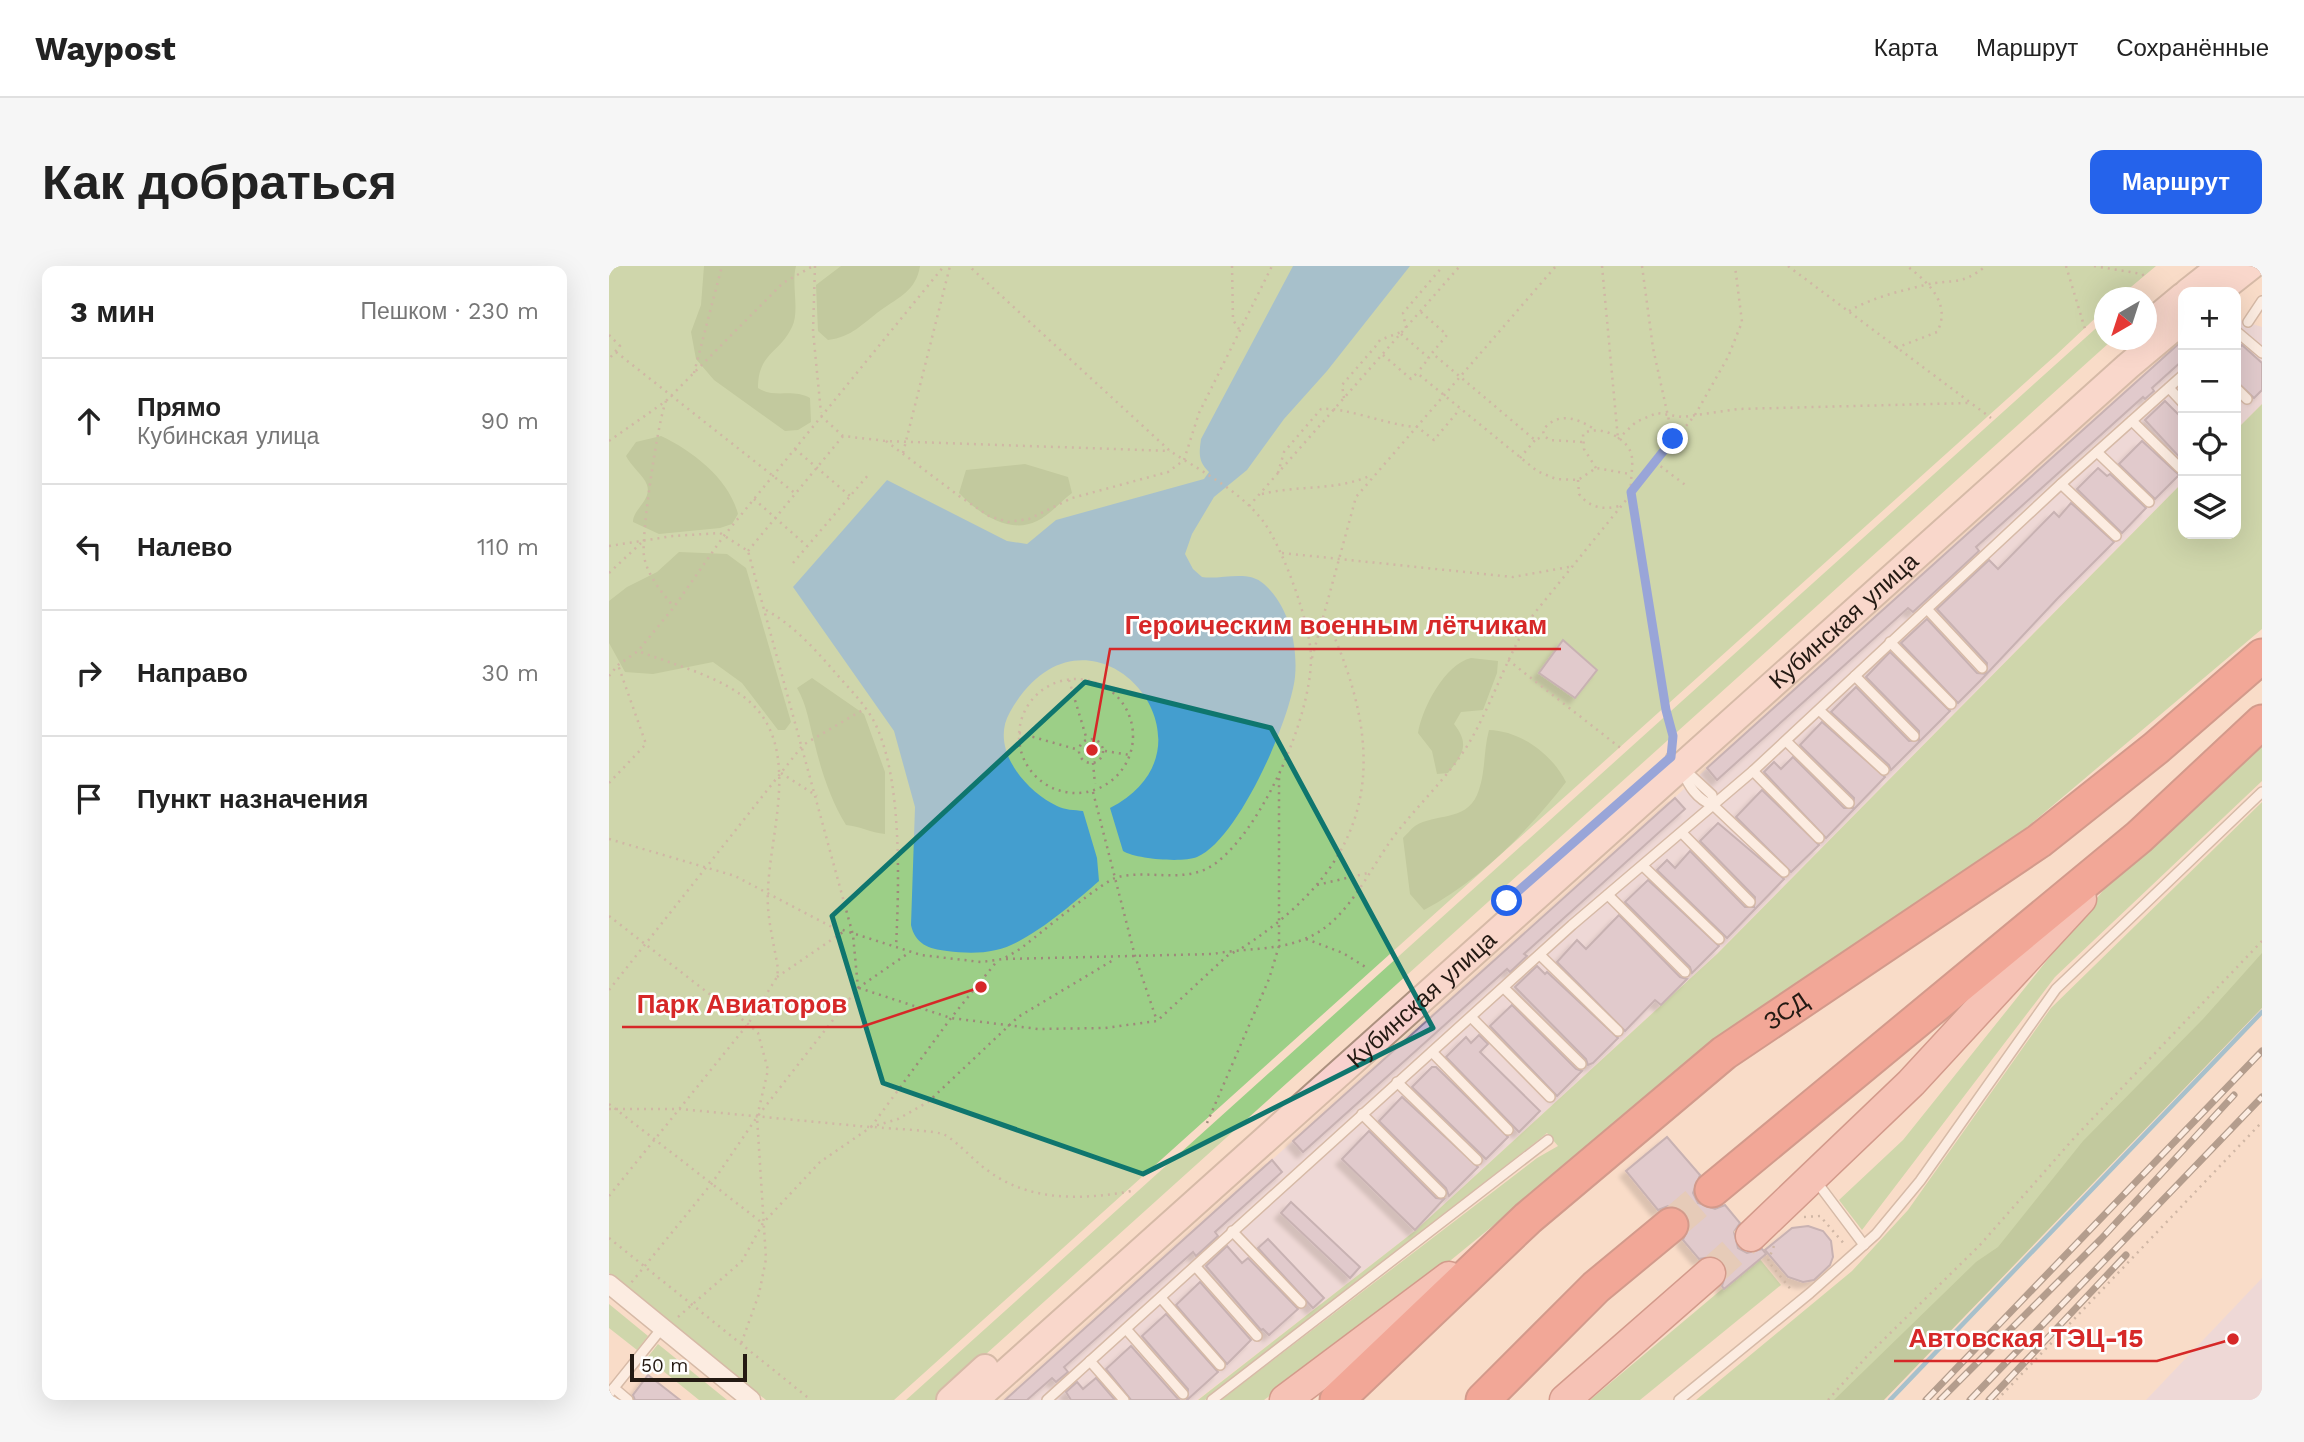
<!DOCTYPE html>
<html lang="ru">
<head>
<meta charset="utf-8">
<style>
	:root { --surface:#fff; --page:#f6f6f6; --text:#222; --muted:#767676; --line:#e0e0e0; --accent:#2563eb }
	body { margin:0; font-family:"Work Sans",sans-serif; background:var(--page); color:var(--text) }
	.controls { position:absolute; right:21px; top:21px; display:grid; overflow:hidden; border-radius:14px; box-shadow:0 7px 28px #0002 }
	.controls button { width:63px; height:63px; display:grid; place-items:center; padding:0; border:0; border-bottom:2px solid var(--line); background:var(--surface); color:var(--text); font:35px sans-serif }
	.compass { position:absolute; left:1485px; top:21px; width:63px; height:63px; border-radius:50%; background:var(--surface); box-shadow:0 7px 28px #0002; rotate:219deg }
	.scale { position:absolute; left:21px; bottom:18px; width:117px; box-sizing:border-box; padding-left:7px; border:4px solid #241a13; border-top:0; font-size:19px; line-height:24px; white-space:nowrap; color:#241a13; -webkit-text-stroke:5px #fff; paint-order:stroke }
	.stop { position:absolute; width:21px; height:21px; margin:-16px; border:5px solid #2563eb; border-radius:50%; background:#fff }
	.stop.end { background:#2563eb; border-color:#fff; box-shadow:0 2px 7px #0008 }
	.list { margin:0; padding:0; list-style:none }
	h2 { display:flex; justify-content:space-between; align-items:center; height:91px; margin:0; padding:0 28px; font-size:30px }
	h2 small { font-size:23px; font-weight:400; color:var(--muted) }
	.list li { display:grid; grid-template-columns:46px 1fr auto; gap:21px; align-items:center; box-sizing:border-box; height:126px; padding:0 28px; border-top:2px solid var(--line) }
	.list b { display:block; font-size:26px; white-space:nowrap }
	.list p { margin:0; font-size:23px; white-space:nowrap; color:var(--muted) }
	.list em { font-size:23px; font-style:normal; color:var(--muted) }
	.icon { flex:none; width:38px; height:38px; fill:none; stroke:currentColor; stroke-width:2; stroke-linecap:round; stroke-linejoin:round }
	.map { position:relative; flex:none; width:1653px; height:1134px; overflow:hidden; border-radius:14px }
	header { display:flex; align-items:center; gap:42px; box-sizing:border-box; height:98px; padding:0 35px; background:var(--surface); border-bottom:2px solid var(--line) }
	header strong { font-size:33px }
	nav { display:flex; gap:38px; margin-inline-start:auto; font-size:24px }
	.intro { display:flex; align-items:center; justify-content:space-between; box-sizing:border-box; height:168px; padding:0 42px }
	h1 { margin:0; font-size:49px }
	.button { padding:18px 32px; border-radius:14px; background:var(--accent); color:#fff; font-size:24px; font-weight:700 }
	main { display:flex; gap:42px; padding:0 42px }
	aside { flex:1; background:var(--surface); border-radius:14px; box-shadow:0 7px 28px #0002 }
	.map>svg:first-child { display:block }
</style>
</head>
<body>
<header>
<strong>Waypost</strong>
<nav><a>Карта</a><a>Маршрут</a><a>Сохранённые</a></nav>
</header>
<div class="intro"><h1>Как добраться</h1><a class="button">Маршрут</a></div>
<main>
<aside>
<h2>3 мин<small>Пешком · 230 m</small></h2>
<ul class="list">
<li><svg class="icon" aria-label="ahead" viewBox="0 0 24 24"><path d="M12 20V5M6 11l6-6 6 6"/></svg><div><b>Прямо</b><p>Кубинская улица</p></div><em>90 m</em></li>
<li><svg class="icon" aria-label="left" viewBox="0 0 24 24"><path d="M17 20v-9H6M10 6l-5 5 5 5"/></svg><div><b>Налево</b></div><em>110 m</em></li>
<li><svg class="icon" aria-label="right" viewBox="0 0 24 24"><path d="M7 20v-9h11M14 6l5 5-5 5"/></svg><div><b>Направо</b></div><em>30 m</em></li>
<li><svg class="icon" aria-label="arrive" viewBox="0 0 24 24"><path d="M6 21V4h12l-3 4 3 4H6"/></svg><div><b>Пункт назначения</b></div></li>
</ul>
</aside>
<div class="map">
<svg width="1653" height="1134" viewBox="0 0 1653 1134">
	<defs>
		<filter id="shadow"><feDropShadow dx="-6" dy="6" stdDeviation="2" flood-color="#0004"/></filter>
	</defs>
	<rect width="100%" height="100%" fill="#f9dcc8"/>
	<g fill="#e1d3e6">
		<polygon points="1627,53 1653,61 1653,138 1627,164"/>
		<polygon points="1574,74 1574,216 1108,688 807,964 588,1134 396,1134"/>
		<polygon points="1653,1012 1653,1134 1537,1134"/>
	</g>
	<g fill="#9ccf87">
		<polygon points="0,0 1547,0 1510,31 1496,32 1495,44 1447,89 285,1134 157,1134 0,1007"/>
		<polygon points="1495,55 1496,74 1503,74 1501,76 326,1134 297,1134"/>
		<polygon points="1653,138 1653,363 1417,562 1000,865 798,1030 655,1134 612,1134 928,892 949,880 938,867 807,972 596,1134 589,1134 807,964 1108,688 1574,216 1574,268 1627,268 1627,164"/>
		<polygon points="1653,480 1653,515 1446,711 1253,964 1230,934 1294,874 1500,617"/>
		<polygon points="1653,536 1653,738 1272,1134 1087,1134 1243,1005 1299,944 1442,742"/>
		<polygon points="1150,992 1172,1019 1031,1134 981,1134"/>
		<polygon points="0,1038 39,1070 28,1084 0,1062"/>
		<polygon points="49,1078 118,1134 90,1134 38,1092"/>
	</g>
	<g fill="#7fb16a">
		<path d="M95,0H187C182,18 191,45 183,61C170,88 149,87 149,122C166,133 183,122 201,132L202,156L189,164L176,165L105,114L87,93L82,66L92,39Z"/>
		<path d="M232,0H311C307,25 290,31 272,44C253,58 243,71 219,74L209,65L207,19Z"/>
		<path d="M52,170C84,185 120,213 129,248L123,258L111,262L50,268L24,256C24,243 43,234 38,219C35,210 22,200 17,190L27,176Z"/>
		<path d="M416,198L459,211L463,227C452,235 441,249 428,255C400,269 369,247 350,227L357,204Z"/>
		<polygon points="70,286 118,288 137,302 182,456 176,464 169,464 133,417 104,396 44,408 16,406 0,377 0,335 18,321 48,306"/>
		<path d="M862,392L889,395L888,407L874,444L852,446L845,458C861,478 854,488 839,507L828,508L823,485L809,467C813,442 836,398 862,392Z"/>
		<path d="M203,412L255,448L276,506V568C262,567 251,560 237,559C221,533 212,504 205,475C200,457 198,439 188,422Z"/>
		<path d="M880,464C912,465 943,488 957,516C919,565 870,615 815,644L801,628L794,572C798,568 802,563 806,560C826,547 856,556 868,529C877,508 874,486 880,464Z"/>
		<polygon points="1653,687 1653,742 1275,1134 1225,1134 1367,996 1389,981 1474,875 1594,753"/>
	</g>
	<path fill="#449ecf" d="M684,0H801L718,105L675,153L638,204L605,231L583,268L576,288L584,303L593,311C612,314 639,303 655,318C680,340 689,379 686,411C681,455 629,574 588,591C573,597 527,593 514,585L501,542C626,478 478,310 401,446C380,482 416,525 448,540C455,544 466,544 474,545L488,592L490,615C466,636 418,678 387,684C370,688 354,687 338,685C320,683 306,678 302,659L306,541L285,465L184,321L278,214L398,275L418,278L447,254L595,213L600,206C589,195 590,188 592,173Z"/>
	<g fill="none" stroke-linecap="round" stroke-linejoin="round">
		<polyline stroke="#449ecf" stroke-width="4.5" points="1281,1134 1653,746"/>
	</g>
	<g fill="#c3b4d0" stroke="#8c7e98" stroke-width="2" filter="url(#shadow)">
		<polygon points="1574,74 1574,94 1543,122 1545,125 1536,133 1534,131 1367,281 1370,285 1304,346 1299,342 1108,514 1098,502"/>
		<polygon points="1633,79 1653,97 1653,124 1645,132 1627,115 1627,85"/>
		<polygon points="1556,135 1574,153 1574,195 1536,154"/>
		<polygon points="1533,175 1570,209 1546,233 1510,198"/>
		<polygon points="1489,202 1498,210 1501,208 1537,242 1513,267 1468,223"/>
		<polygon points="1462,237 1505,276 1449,332 1371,415 1349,437 1292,377 1318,353 1368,407 1377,408 1378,397 1328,343 1380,294 1389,303 1445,246 1450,251"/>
		<polygon points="954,374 988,404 966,432 930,407"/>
		<polygon points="1281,386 1341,445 1282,504 1280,499 1222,446 1247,421 1300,475 1310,474 1310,465 1257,411"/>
		<polygon points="1213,456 1276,511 1217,572 1155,506 1165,496 1172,503 1184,491 1235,542 1244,542 1245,532 1191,479"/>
		<polygon points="1153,524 1210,579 1182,606 1127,551"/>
		<polygon points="1066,532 1076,543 915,688 918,690 901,706 898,703 694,886 684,875"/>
		<polygon points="1109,557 1175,613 1118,672 1048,604 1058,594 1066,602 1081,585 1136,641 1145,641 1146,631 1091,575"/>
		<polygon points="1039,614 1110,680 1083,707 1081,701 1016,636"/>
		<polygon points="1010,649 1071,711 1078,713 1052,739 1046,734 1016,765 948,696 968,674 977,683"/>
		<polygon points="928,700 936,708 938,706 1009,772 984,797 979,799 977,793 906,721"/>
		<polygon points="903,739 967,803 973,805 948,830 881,760"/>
		<polygon points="870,769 879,778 871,786 931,845 910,866 837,791 857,771 862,777"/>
		<polygon points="823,801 827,801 899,871 877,893 803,821"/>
		<polygon points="793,831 869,901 840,930 837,922 770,855"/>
		<polygon points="760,865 827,932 835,933 806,964 733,893"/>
		<polygon points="1058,871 1091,909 1084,927 1089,937 1106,943 1116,939 1131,957 1125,966 1129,982 1138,987 1153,983 1157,988 1115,1023 1113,1020 1118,1004 1115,996 1106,990 1090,993 1074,974 1081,956 1076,946 1059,940 1049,944 1017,905"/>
		<polygon points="663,894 673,906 606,966 609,970 587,990 584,986 455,1101 459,1106 447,1116 443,1112 418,1134 396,1134"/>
		<polygon points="682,936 751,1001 741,1012 672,947"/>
		<polygon points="1199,960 1214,965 1222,975 1224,991 1221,999 1205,1014 1194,1016 1179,1011 1156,984 1183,962"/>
		<polygon points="659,973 715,1032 704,1042 649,982"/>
		<polygon points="618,980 633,997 639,992 689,1043 660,1069 654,1063 652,1064 597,1000"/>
		<polygon points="591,1016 642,1074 618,1098 567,1039"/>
		<polygon points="557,1048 609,1106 578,1134 579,1123 533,1070"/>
		<polygon points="522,1080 569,1133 571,1134 522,1134 497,1103"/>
		<polygon points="39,1109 71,1134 26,1134 24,1129"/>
		<polygon points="487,1112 506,1134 462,1134 457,1126 468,1116 474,1123"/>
	</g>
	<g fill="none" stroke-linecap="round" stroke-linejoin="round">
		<polyline stroke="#ceb5a4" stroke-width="30" stroke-dasharray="30 15" stroke-linecap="butt" points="1101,1007 1142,970"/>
		<polyline stroke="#ceb5a4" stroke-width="33" stroke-dasharray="33 17" stroke-linecap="butt" points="1062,959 1103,924"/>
		<g stroke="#ac917f" stroke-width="12">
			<g id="lane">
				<polyline points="1639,56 1653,35"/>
				<polyline points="1627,65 1653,87"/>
				<polyline points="1560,122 1574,137"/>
				<polyline points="1627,122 1638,133"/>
				<polyline points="1523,155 1571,202"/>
				<polyline points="1488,186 1540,236"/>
				<polyline points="1452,218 1507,270"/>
				<polyline points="1318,343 1373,402"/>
				<polyline points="1281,376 1342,438"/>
				<polyline points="1246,410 1305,470"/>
				<polyline points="1210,444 1275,504"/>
				<polyline points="1177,475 1240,537"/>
				<polyline points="1062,491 1103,529 1105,540"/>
				<path d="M1072,503C1080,520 1087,533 1105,540L1175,606"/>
				<polyline points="1144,505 1210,572"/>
				<polyline points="1073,567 1141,636"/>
				<polyline points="1034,600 1110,673"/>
				<polyline points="999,629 1076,706"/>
				<polyline points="931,689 1009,765"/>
				<polyline points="895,722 972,798"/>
				<polyline points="863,752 941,831"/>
				<polyline points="823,786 899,864"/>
				<polyline points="788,816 868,894"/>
				<polyline points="753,848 832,927"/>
				<polyline points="1207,915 1255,979"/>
				<polyline points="623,965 692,1037"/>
				<polyline points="587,1001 648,1070"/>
				<polyline points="552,1032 611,1099"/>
				<polyline points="517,1063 574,1128"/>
				<polyline points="481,1095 515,1134"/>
				<polyline points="5,1122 19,1134"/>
				<polyline points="0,1128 53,1062"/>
				<polyline points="438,1134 963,659 1144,505 1452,218 1574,109"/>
				<polyline points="603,1134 939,874"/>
				<polyline points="1070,1134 1201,1027 1267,968 1311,915 1447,723 1653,526"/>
			</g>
		</g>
		<g stroke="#ac917f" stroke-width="21">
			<polyline id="street" points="0,1018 142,1134"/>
		</g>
		<g stroke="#ac917f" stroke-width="30">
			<g id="secondary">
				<polyline points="1579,26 1612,0"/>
				<polyline points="1609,26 1642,0"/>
				<polyline points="1538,60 1574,30"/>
				<polyline points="341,1134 376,1102"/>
				<path id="s1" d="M366,1134L1519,100L1574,54"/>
			</g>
		</g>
		<g stroke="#a44b42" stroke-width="33">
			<g id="primary">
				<polyline points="1142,970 1302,817 1472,633"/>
				<polyline points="676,1134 840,1011"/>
				<polyline points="956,1134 1101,1007"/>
			</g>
		</g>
		<g stroke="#a44b42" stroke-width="37">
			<g id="highway">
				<polyline points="1103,924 1530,571 1653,456"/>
				<path id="s2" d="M728,1134L919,952L1115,787L1430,575L1547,482L1653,390"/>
				<polyline points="874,1134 987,1021 1062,959"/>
			</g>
		</g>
		<g stroke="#9e897a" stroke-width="2.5" stroke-dasharray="2 5" stroke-linecap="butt">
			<polyline points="206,0 204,65 212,147"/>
			<polyline points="623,0 624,54 630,63"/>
			<polyline points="993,0 1009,173"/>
			<polyline points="1033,0 1044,82 1064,173"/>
			<polyline points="1179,0 1382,152"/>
			<polyline points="1457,0 1476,63"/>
			<polyline points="1485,0 1533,8 1538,13"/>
			<path d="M1240,45C1262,32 1291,25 1316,19C1346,12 1350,21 1377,0"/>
			<polyline points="812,46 838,69 823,87 926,174 935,170"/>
			<polyline points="797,62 794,47 834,0"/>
			<polyline points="792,68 820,92 808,107"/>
			<polyline points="0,69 11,80 0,93"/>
			<path d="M1287,82L1328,66C1343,38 1319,16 1298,0"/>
			<polyline points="7,86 187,228"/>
			<polyline points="774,89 802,113 808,107 928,205 947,213 969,214 987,202 1021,208"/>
			<polyline points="85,107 113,0"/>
			<polyline points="735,132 733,119 766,81 771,74 792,66"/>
			<path d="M57,135C49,154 32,269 35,290C38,309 53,327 65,341"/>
			<polyline points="212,150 234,170 277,175 561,185"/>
			<polyline points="807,160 825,174 851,143"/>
			<polyline points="1009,173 1027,156 1048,147 1073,151 1129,143 1360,137"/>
			<polyline points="0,175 57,135 174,17 204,0"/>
			<polyline points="277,175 350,230 380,250 399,256 420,253 463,232 559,206 575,194 590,147 663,0"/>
			<path d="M973,176L941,174L935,170L934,164C949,145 968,152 985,163"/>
			<polyline points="186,183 241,230"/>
			<polyline points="294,187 341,0"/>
			<polyline points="911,192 926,174"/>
			<polyline points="1046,196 1079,221"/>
			<path d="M987,202L975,183L974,168C990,157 1022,173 1023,192C1024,203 1021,215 1022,226L1057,444L1064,470L1063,480"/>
			<path d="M669,207L675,186L712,143C736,141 776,158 805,161"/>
			<path d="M969,214L970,228C981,242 994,244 1010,240"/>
			<path d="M653,228C688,219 727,225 760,210"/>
			<polyline points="145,233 198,280"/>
			<polyline points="640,240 851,0"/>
			<polyline points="0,280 64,270 111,267 139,285 244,669 249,722 148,851 103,917 22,1017"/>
			<polyline points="139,285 234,170"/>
			<polyline points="673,287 904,311 965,300"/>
			<polyline points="184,297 260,208"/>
			<polyline points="0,307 32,277"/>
			<path d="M157,344C184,359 204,381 224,404C240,423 260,441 269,464C293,520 290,620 287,681"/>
			<polyline points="703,392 747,231 947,0"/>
			<polyline points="899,394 1014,484"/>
			<polyline points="0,410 9,399 29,385 65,341 114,271 335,0"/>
			<circle cx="467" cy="470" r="57"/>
			<polyline points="460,414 478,474"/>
			<polyline points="410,467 470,484"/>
			<circle cx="482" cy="485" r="12"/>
			<polyline points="496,485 521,489"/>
			<polyline points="484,497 486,518"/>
			<polyline points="172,507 208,530"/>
			<polyline points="0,517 37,478 9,399"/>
			<polyline points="484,526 526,690 548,755"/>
			<path d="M0,573L126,610L221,660L312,689L372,696L394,693L411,683C427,671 496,613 509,611C541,603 578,619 607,597C654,561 701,453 702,394C703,361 674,282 654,255C631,225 592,205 561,185L360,0"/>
			<polyline points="708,619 759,607"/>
			<polyline points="0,650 139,758 149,767 159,804 148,851 157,993 150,1028 132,1078"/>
			<polyline points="697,673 734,687 758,702"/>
			<path d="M633,682C769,594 782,491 716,350"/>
			<path d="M397,693L604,688C634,682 669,685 698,672C742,654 763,595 793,560C816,532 841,508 860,477C884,436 898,389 924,349L1086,149L1119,91L1133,56L1126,0"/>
			<polyline points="168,711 234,666"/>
			<polyline points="249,722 301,686"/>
			<polyline points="250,722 342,752 429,763 496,762 548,755 618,690 627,685"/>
			<polyline points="0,724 194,479 257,442"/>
			<polyline points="0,838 152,956"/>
			<polyline points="0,843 71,843 260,861"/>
			<polyline points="598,857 660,713 670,680 670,510"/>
			<polyline points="262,861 342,752 389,694"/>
			<path d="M266,861C280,863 327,864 336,869C349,876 365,895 378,904C420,936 473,934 523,925"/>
			<path d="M0,930L139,758L168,711L169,703C165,677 157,649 159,624C161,566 191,486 144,439C116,411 65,399 29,385"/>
			<polyline points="1195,951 1211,950 1237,980"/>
			<polyline points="0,972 202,1134"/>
			<polyline points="1165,980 1159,995 1184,1026"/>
			<polyline points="69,1051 133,995 154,957 211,896 262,861 289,853 319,836 409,751 506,693"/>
			<polyline points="1219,1134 1260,1088 1371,979 1466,871 1653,675"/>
			<polyline points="1388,1134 1653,856"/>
		</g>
		<use href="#lane" stroke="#fff" stroke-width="9"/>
		<use href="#street" stroke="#fff" stroke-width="18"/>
		<use href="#secondary" stroke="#f8d1ce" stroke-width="26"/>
		<use href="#primary" stroke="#f2a39d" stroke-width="30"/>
		<use href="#highway" stroke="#e9665c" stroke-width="33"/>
		<g stroke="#5f5045" stroke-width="7">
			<g id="rail">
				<polyline points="1317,1134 1653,785"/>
				<polyline points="1331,1134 1492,973 1625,829"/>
				<polyline points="1361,1134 1653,831"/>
				<polyline points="1380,1134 1517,989"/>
			</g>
		</g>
		<use href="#rail" stroke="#fff" stroke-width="4.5" stroke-dasharray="13" stroke-linecap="butt"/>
	</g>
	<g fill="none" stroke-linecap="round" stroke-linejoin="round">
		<polyline stroke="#2563eb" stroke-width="9" points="898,635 1062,491 1064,470 1057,444 1022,226 1064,173"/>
	</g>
	<path d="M0 0H1653V1134H0ZM476,416L662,462L824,762L534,908L274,817L223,650Z" fill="#f9dcc8" fill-opacity=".55" fill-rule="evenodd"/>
	<path fill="none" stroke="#0f766e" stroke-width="5" stroke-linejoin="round" d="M476,416L662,462L824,762L534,908L274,817L223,650Z"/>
	<g text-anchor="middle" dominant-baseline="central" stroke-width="5" stroke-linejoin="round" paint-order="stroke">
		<g font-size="24" fill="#241a13" stroke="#fff">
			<text stroke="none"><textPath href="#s1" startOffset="1167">Кубинская улица</textPath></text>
			<text stroke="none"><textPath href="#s1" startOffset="600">Кубинская улица</textPath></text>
			<text stroke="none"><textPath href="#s2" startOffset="595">ЗСД</textPath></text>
		</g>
	</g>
	<path fill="none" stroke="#d62828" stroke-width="2.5" d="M483 484L501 383H952M372 721L252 761H13M1624 1073L1548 1095H1285"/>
	<g fill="#d62828" stroke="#fff" stroke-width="2.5">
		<circle cx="483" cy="484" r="7"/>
		<circle cx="372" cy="721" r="7"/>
		<circle cx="1624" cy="1073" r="7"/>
	</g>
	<g font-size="26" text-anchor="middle" font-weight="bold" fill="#d62828" stroke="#fff" stroke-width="5" stroke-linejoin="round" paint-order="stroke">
		<text x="727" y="368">Героическим военным лётчикам</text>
		<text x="133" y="747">Парк Авиаторов</text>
		<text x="1417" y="1081">Автовская ТЭЦ-15</text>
	</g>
</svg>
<div class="controls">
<button>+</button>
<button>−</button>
<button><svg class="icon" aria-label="locate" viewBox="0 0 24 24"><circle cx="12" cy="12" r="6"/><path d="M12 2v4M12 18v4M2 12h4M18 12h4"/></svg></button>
<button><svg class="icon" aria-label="layers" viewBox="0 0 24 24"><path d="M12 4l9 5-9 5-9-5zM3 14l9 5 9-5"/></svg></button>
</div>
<svg class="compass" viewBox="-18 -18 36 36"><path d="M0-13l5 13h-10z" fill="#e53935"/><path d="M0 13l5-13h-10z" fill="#767676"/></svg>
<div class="scale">50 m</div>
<div class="stop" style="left:898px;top:635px"></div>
<div class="stop end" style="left:1064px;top:173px"></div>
</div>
</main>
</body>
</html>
